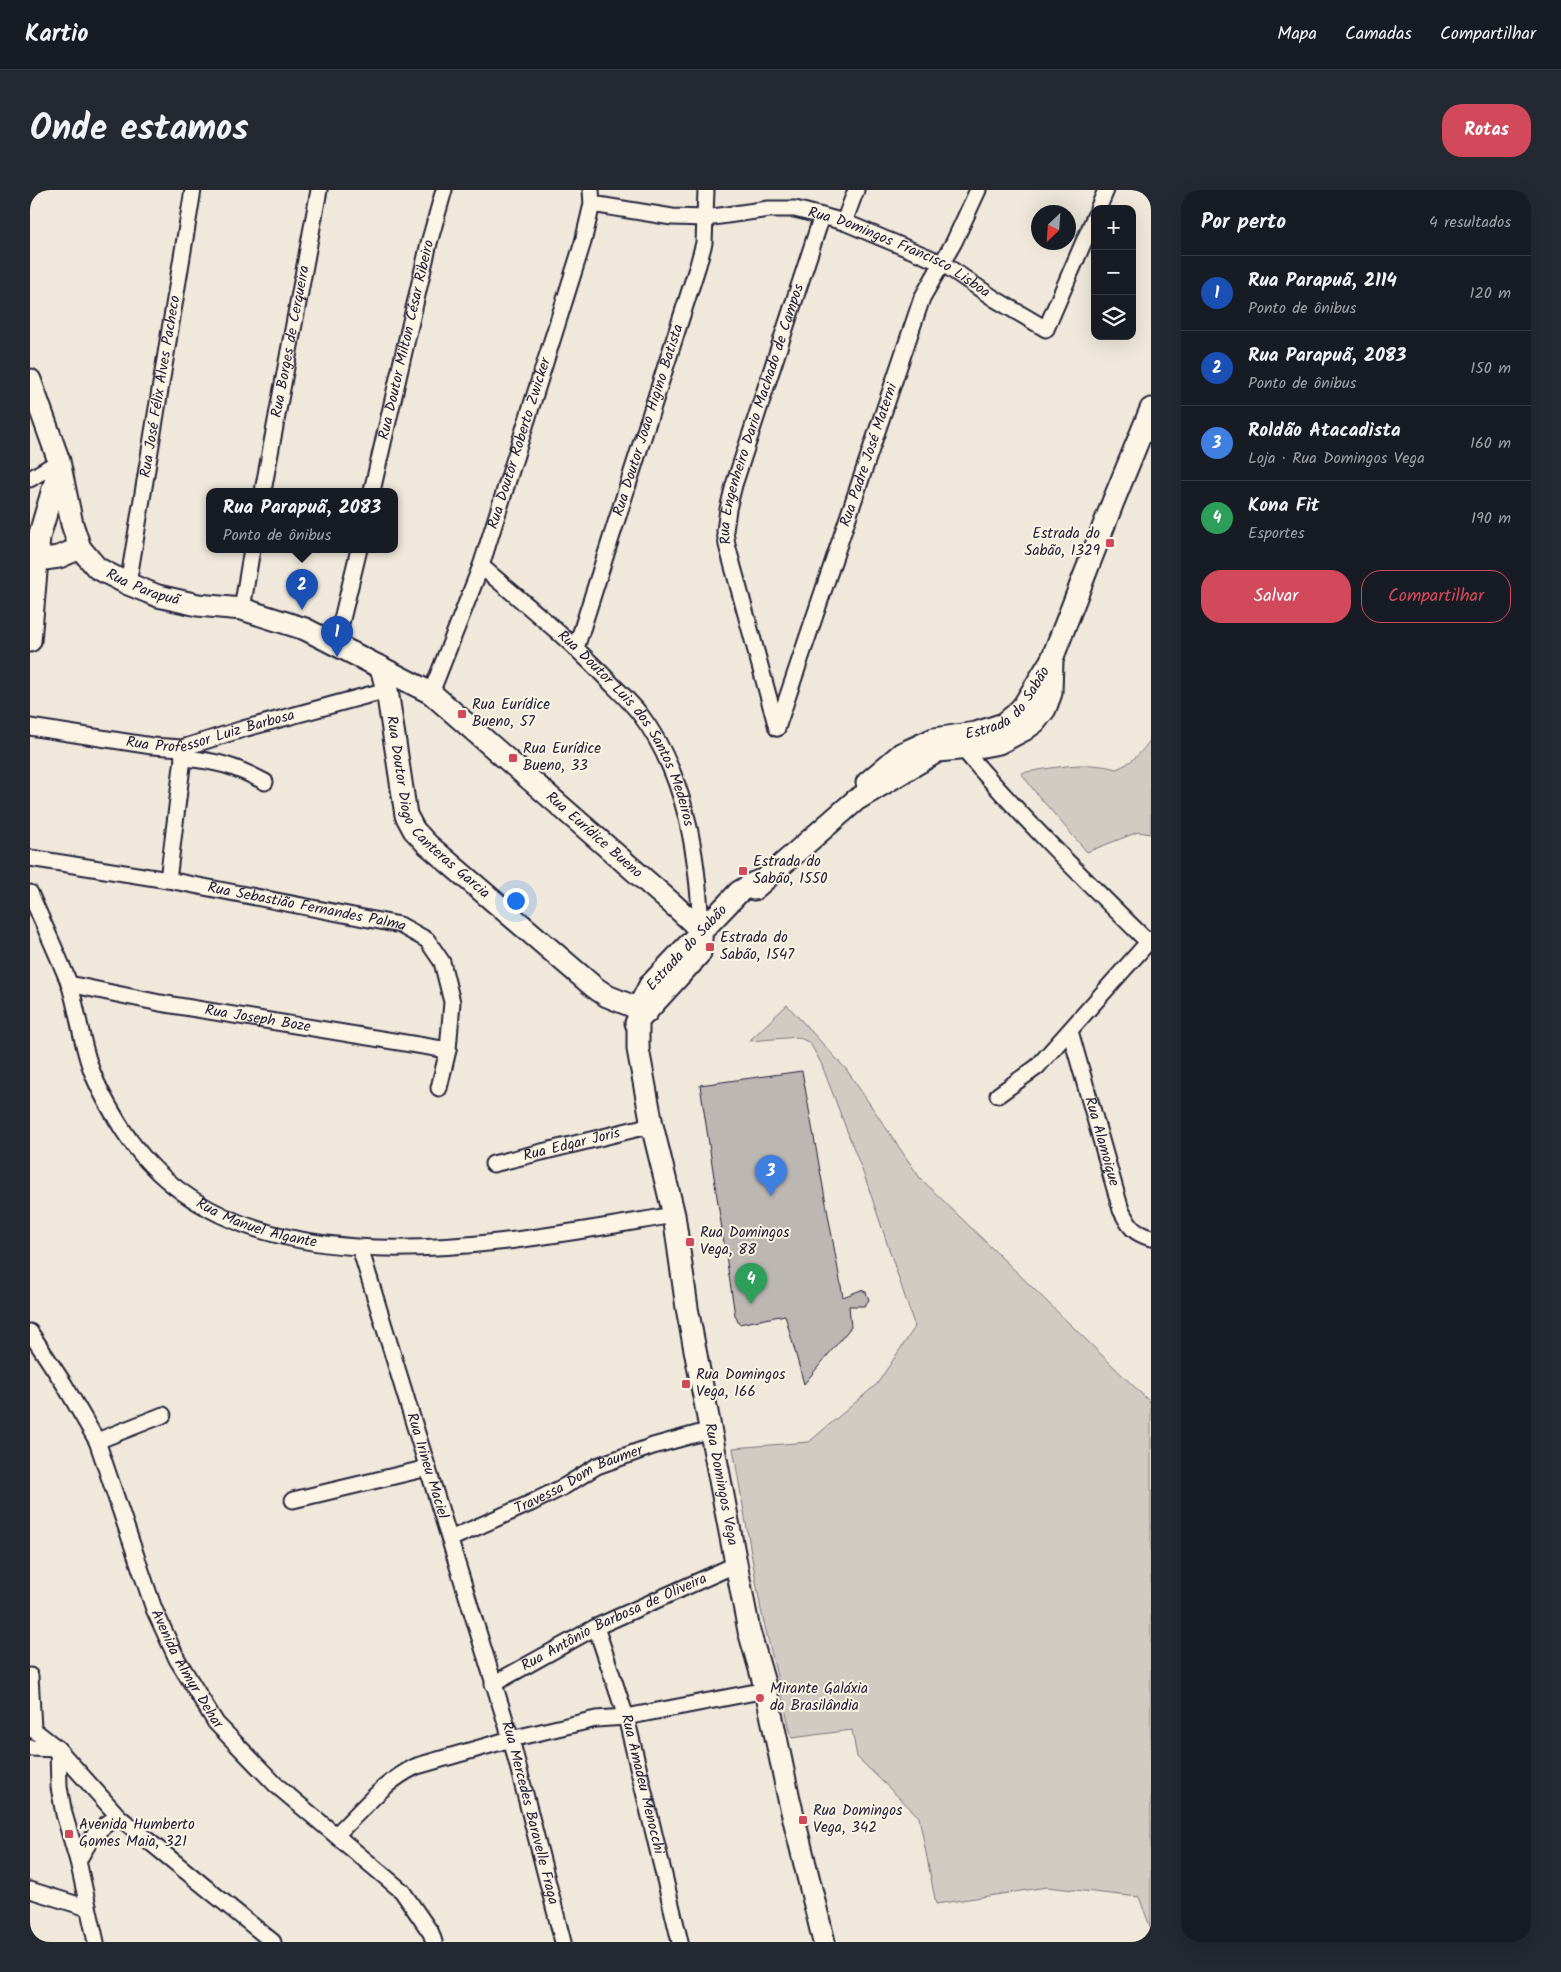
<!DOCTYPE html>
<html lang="pt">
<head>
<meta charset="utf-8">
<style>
	:root { --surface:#171b24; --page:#242831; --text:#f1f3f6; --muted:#9ea1a6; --line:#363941; --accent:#d1495b }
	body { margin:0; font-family:Kalam,sans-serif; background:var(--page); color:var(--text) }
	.controls { position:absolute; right:15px; top:15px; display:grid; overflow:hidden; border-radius:10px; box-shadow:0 5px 20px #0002 }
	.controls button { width:45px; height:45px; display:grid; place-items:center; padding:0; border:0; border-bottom:1px solid var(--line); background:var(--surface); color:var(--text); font:25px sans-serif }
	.compass { position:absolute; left:1001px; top:15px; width:45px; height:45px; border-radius:50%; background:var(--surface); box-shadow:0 5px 20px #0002; rotate:205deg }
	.you { position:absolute; left:485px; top:710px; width:18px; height:18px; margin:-12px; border:4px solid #fff; border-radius:50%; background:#1a73e8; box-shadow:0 0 0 8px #1a73e833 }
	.badge { display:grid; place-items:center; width:32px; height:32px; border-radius:50%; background:var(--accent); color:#fff; font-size:16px; font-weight:700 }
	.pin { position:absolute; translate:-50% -41px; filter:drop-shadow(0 1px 2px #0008) }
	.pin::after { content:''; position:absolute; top:26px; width:18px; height:15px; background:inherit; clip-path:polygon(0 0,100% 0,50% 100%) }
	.popup { position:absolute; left:176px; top:298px; width:192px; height:65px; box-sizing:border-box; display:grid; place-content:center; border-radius:10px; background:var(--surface); filter:drop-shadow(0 1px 4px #0005); font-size:16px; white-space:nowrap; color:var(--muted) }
	.popup b { font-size:19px; color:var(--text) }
	.popup::after { content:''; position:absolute; left:50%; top:100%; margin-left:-10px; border:10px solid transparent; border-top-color:var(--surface) }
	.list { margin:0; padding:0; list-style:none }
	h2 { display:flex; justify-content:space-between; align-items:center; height:65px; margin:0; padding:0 20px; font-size:21px }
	h2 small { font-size:16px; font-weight:400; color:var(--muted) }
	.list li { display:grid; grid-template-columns:32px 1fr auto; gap:15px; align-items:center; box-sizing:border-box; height:75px; padding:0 20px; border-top:1px solid var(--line) }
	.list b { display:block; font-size:19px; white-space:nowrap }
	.list p { margin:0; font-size:16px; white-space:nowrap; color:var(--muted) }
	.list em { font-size:16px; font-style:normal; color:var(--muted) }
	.actions { display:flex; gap:10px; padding:15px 20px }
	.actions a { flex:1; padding:11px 0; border:1px solid var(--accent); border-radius:20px; text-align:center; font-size:18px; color:var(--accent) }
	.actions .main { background:var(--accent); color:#fff }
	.icon { flex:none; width:28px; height:28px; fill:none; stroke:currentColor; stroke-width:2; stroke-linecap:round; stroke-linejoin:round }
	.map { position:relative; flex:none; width:1121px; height:1752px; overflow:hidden; border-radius:20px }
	header { display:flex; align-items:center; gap:30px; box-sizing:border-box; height:70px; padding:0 25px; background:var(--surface); border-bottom:1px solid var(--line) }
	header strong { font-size:24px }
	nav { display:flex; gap:28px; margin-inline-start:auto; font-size:18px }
	.intro { display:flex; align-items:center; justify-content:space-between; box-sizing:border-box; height:120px; padding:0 30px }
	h1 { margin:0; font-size:35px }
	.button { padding:12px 22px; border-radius:20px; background:var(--accent); color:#fff; font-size:18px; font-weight:700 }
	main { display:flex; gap:30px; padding:0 30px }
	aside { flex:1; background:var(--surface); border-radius:20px; box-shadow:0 5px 20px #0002 }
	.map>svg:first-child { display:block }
</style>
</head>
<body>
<header>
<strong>Kartio</strong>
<nav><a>Mapa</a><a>Camadas</a><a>Compartilhar</a></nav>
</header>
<div class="intro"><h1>Onde estamos</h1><a class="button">Rotas</a></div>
<main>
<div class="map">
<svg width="1121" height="1752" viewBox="0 0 1121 1752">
	<rect width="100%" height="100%" fill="#efe8db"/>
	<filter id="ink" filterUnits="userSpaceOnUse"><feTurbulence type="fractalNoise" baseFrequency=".02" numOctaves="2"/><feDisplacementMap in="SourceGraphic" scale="10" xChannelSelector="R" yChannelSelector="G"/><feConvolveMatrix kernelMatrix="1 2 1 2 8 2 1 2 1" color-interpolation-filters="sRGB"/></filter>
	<g filter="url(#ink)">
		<g fill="#d1cbc3" stroke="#7a767f">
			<path d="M1121,549V644L1108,642L1057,662L1006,603L991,583C1022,578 1056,570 1086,579C1101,574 1112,562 1121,549Z"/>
			<polygon points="757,815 816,879 890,988 1121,1213 1121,1739 1109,1707 1017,1697 906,1714 889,1627 827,1567 822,1540 762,1548 731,1420 703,1258 779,1252 847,1194 885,1137 837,993 791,873 780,853 768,847 719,851"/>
		</g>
		<polygon fill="#bcb7b3" stroke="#22223b" points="772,881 813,1107 831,1100 836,1102 839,1110 834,1116 819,1116 821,1137 774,1194 755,1125 709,1134 705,1125 670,895"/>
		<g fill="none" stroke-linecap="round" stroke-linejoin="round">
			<g stroke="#22223b" stroke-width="19">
				<g id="street">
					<path id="s1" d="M562,14L642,27L676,28L739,19H765L792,26L814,32L912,73L965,109L1016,139L1065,26"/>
					<polyline points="1068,19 1076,0"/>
					<polyline points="814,32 826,0"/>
					<polyline points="0,289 29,271"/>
					<path id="s2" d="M233,301L289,0"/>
					<path id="s3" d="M342,301L399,53L414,0"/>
					<path id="s4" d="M451,376C493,412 535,446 573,485C585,498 599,510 610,524C656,585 668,666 671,741"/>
					<path id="s5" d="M98,394L163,0"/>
					<polyline points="212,419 222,359"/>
					<polyline points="306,454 329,359"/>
					<path id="s6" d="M546,458L668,75L674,53L676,0"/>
					<path id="s7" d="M401,503L451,376L553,52L562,14L561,0"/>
					<path id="s8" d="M0,537L122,556L152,558L213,539L357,500"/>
					<path id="s9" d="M747,538L892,108L924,52L948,0"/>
					<path id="s10" d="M747,538L697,355L695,341L698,319L704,295L792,26"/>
					<path d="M925,555L933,559C991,627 1054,689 1118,752"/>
					<path d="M153,568C187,571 205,576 235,592"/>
					<path id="s11" d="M0,668L138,690L370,735L397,750L412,772L422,812L418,860L409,898"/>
					<polyline points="138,690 153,568 152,558"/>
					<path id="s12" d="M0,703C13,733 27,763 39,793C49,823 51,855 63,884C70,902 83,924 93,940C205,1113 474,1053 644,1025"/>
					<path id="s13" d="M39,794L130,813L418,860"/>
					<path id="s14" d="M1040,841L1091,1020C1099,1036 1103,1043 1121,1048"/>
					<polyline points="968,905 1007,877 1121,749"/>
					<path id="s15" d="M463,974L622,935"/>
					<path id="s16" d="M330,1058L481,1549L533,1752"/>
					<path id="s17" d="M0,1142L34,1194L67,1251L124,1419L147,1469L186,1533L246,1595L372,1701L401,1743L404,1752"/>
					<polyline points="67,1251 133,1225"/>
					<polyline points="263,1310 398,1278"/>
					<path id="s18" d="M420,1349L501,1313L535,1296L567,1276L623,1256L681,1240"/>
					<path id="s19" d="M566,1437L596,1527L650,1752"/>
					<polyline points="0,1486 3,1538"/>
					<path id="s20" d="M463,1494L566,1437L707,1374"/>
					<polyline points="0,1537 28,1559 89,1627 243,1752"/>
					<polyline points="0,1558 28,1559 29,1597 34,1624 48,1671 66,1752"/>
					<path d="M306,1645C331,1621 355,1590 387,1576L481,1549L566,1529L596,1527L736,1500"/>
					<path d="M48,1671C59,1651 68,1636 89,1627"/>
					<polyline points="0,1700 58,1718"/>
				</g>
			</g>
			<g stroke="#22223b" stroke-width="25">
				<g id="secondary">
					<path id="s21" d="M0,190L29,271L42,334L50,358L67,378L98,394L128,406L168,415L212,419L275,439L401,503L646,717C671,741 680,740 661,774"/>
					<polyline points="7,370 29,367 50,358"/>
					<polyline points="0,451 9,347 28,282"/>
					<path id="s22" d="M351,477L357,500L376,625L384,640L397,654L564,797L577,806L617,822"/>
					<path id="s23" d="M837,593L871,564L904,549L946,543L974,534L985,525L994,515L1022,469L1083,312L1121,219"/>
					<path id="s24" d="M733,690L724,693L709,702L620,795L608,818V859L622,935L644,1025L657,1118L719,1441L736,1500L759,1609L794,1752"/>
					<polyline points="724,699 826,610 908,561 948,557 969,553 994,540 1005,532 1015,519 1021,503 1022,469"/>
					<polyline points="606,833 670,763"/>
				</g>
			</g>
			<use href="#street" stroke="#fcf5e5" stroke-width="15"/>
			<use href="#secondary" stroke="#fcf5e5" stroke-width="21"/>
		</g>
	</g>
	<g fill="#d1495b" stroke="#fcf5e5" stroke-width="2">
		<rect x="1075" y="348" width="10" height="10" rx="2.5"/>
		<rect x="427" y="519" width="10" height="10" rx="2.5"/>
		<rect x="478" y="563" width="10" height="10" rx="2.5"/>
		<rect x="708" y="676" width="10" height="10" rx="2.5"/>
		<rect x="675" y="752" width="10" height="10" rx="2.5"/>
		<rect x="655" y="1047" width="10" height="10" rx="2.5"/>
		<rect x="651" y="1189" width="10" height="10" rx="2.5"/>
		<circle cx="730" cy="1508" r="5"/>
		<rect x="768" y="1625" width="10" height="10" rx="2.5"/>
		<rect x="34" y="1639" width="10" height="10" rx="2.5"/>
	</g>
	<g text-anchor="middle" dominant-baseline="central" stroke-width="4" stroke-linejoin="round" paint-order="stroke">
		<g font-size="15" fill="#22223b" stroke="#fcf5e5">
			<text stroke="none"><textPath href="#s1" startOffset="318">Rua Domingos Francisco Lisboa</textPath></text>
			<text stroke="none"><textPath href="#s3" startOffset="155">Rua Doutor Milton César Ribeiro</textPath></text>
			<text stroke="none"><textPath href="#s2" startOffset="152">Rua Borges de Cerqueira</textPath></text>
			<text stroke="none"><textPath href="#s5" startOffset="200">Rua José Félix Alves Pacheco</textPath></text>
			<text stroke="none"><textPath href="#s10" startOffset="326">Rua Engenheiro Dario Machado de Campos</textPath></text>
			<text stroke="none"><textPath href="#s6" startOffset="239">Rua Doutor João Higino Batista</textPath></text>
			<text stroke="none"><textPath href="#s7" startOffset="265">Rua Doutor Roberto Zwicker</textPath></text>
			<text stroke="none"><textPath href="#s9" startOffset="288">Rua Padre José Materni</textPath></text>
			<text stroke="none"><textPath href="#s21" startOffset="252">Rua Parapuã</textPath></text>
			<text stroke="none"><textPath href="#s23" startOffset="168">Estrada do Sabão</textPath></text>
			<text stroke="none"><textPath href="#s8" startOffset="184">Rua Professor Luiz Barbosa</textPath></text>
			<text stroke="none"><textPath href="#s4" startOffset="222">Rua Doutor Luis dos Santos Medeiros</textPath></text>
			<text stroke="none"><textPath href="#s22" startOffset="158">Rua Doutor Diogo Canteras Garcia</textPath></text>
			<text stroke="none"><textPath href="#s21" startOffset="778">Rua Eurídice Bueno</textPath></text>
			<text stroke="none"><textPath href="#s11" startOffset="281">Rua Sebastião Fernandes Palma</textPath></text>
			<text transform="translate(657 758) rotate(-47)">Estrada do Sabão</text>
			<text stroke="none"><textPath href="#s13" startOffset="192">Rua Joseph Boze</textPath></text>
			<text stroke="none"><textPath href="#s14" startOffset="115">Rua Alamoique</textPath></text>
			<text stroke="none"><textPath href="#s15" startOffset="81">Rua Edgar Joris</textPath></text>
			<text stroke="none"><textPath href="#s12" startOffset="424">Rua Manuel Algante</textPath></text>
			<text stroke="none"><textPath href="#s16" startOffset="228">Rua Irineu Maciel</textPath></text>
			<text stroke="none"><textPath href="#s18" startOffset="142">Travessa Dom Baumer</textPath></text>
			<text stroke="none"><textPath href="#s24" startOffset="666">Rua Domingos Vega</textPath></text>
			<text stroke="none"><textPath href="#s20" startOffset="136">Rua Antônio Barbosa de Oliveira</textPath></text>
			<text stroke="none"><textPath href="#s17" startOffset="374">Avenida Almyr Dehar</textPath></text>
			<text stroke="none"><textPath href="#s19" startOffset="164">Rua Amadeu Menocchi</textPath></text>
			<text stroke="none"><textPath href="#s16" startOffset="590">Rua Mercedes Baravelle Fraga</textPath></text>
		</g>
		<g font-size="15" fill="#22223b" stroke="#fcf5e5" text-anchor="start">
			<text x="1070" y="344" text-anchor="end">Estrada do<tspan x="1070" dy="17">Sabão, 1329</tspan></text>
			<text x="442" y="515">Rua Eurídice<tspan x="442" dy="17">Bueno, 57</tspan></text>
			<text x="493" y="559">Rua Eurídice<tspan x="493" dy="17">Bueno, 33</tspan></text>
			<text x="723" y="672">Estrada do<tspan x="723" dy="17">Sabão, 1550</tspan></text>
			<text x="690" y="748">Estrada do<tspan x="690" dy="17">Sabão, 1547</tspan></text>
			<text x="670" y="1043">Rua Domingos<tspan x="670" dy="17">Vega, 88</tspan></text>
			<text x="666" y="1185">Rua Domingos<tspan x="666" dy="17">Vega, 166</tspan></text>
			<text x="740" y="1499">Mirante Galáxia<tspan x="740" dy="17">da Brasilândia</tspan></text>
			<text x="783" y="1621">Rua Domingos<tspan x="783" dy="17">Vega, 342</tspan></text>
			<text x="49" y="1635">Avenida Humberto<tspan x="49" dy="17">Gomes Maia, 321</tspan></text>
		</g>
	</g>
</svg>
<div class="controls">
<button>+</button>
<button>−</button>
<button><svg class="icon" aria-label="layers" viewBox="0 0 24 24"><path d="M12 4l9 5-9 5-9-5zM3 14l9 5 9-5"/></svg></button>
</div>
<svg class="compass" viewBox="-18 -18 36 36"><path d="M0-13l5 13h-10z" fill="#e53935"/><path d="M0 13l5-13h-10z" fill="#9ea1a6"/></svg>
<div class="you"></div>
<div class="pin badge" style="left:307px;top:467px;background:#1a4fb4">1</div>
<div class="pin badge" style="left:272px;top:420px;background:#1a4fb4">2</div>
<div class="popup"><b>Rua Parapuã, 2083</b>Ponto de ônibus</div>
<div class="pin badge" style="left:741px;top:1006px;background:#3f7fe0">3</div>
<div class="pin badge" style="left:721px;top:1114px;background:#2e9e5b">4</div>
</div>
<aside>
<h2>Por perto<small>4 resultados</small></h2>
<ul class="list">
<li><span class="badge" style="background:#1a4fb4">1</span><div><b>Rua Parapuã, 2114</b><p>Ponto de ônibus</p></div><em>120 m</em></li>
<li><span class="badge" style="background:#1a4fb4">2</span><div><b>Rua Parapuã, 2083</b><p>Ponto de ônibus</p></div><em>150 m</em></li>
<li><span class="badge" style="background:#3f7fe0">3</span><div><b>Roldão Atacadista</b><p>Loja · Rua Domingos Vega</p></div><em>160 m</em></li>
<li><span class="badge" style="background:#2e9e5b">4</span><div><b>Kona Fit</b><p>Esportes</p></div><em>190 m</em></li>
</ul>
<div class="actions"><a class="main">Salvar</a><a>Compartilhar</a></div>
</aside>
</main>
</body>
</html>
